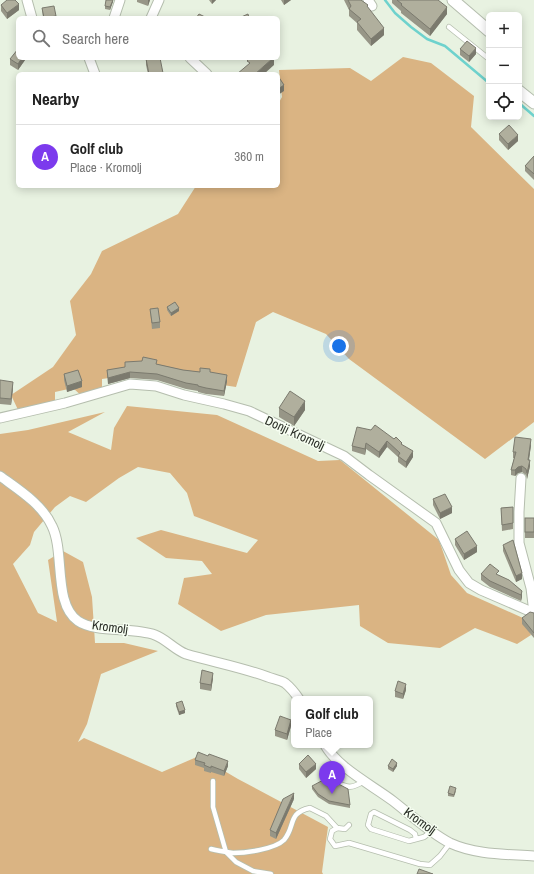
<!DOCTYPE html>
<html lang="en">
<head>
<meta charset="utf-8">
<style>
	:root { --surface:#fff; --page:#f6f6f6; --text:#222; --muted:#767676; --line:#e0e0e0; --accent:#7c3aed }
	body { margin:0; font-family:"Archivo Narrow",sans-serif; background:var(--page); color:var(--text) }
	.controls { position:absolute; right:12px; top:12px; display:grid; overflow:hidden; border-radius:6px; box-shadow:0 2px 10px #0003 }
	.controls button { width:36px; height:36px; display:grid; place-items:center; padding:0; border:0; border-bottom:1px solid var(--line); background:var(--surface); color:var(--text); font:20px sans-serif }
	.you { position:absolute; left:339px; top:346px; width:14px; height:14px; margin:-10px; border:3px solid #fff; border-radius:50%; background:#1a73e8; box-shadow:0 0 0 6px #1a73e833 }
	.badge { display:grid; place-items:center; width:26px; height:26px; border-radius:50%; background:var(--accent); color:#fff; font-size:13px; font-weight:700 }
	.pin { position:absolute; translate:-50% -33px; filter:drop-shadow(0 1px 2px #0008) }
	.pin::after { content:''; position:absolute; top:21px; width:14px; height:12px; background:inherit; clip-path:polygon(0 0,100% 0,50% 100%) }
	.popup { position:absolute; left:291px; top:696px; width:82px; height:52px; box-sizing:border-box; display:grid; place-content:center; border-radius:6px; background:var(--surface); filter:drop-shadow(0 1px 3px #0005); font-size:13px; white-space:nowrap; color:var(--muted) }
	.popup b { font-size:15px; color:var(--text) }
	.popup::after { content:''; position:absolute; left:50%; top:100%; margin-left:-8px; border:8px solid transparent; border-top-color:var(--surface) }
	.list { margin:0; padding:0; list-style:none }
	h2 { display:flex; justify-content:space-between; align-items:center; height:52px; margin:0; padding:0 16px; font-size:17px }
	h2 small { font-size:13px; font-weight:400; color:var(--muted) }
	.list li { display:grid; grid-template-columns:26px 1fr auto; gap:12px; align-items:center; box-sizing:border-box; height:64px; padding:0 16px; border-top:1px solid var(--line) }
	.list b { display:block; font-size:15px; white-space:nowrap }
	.list p { margin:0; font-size:13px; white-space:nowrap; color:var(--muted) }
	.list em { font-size:13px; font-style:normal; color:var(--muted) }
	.icon { flex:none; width:22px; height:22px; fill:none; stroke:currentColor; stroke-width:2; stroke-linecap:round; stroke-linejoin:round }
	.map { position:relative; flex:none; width:534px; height:874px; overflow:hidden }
	.search { position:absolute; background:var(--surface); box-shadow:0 2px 10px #0003; left:16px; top:16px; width:264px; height:44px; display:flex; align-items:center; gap:10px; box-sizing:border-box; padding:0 14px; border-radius:6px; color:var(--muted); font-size:15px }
	.panel { position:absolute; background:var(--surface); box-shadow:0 2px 10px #0003; left:16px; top:72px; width:264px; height:116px; border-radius:6px }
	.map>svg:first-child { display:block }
</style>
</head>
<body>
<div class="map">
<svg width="534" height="874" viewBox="0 0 534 874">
	<rect width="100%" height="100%" fill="#e8f2e1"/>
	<g fill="#dab483">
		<polygon points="403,57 431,63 474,96 471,127 534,189 534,422 485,459 349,359 326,334 273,312 256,322 236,387 190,380 153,372 102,379 102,396 85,399 73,388 55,392 55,406 20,414 11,395 53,367 76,335 70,301 91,274 102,251 178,214 196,186 278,186 278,104 282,97 279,70 350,68 371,81"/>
		<polygon points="127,406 217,415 318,461 340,460 439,540 451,575 467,593 523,618 531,635 517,644 475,628 440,648 388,643 360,626 359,605 266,615 221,631 178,604 184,578 212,574 202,561 166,558 136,538 161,530 247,553 258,540 194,516 187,493 170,473 138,467 119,478 86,502 70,496 55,507 34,532 30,545 13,564 38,613 57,622 48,560 63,551 83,562 92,597 95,643 124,643 158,651 101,674 87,724 78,742 84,738 162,772 199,756 238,779 328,827 322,872 323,874 0,874 0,434 28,430 105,412 68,432 111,450 114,428"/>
	</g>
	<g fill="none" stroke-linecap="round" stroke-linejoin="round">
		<g stroke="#6ed2cd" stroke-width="2.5">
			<polyline points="385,0 395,13 411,27 427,39 445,46 489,83"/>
			<polyline points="519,103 534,116"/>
		</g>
		<g stroke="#b5beae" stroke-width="6">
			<g id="service">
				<polyline points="449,27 489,59"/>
				<polyline points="213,781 213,807 226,852 236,862 253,871 271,874"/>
				<path d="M333,781C347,787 350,790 364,781"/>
				<polyline points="349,825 345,829 337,828 332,831 330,839 335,846 349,843 420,864 430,865 440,856 450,843"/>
				<polyline points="416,839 415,834 410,830 374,812 371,814 368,825 371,829 409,841 424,837 432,831"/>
				<path d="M211,849C219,851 226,852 233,853C246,853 275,849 284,840C296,826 287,813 310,808L326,816L337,828"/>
			</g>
		</g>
		<g stroke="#b5beae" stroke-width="11">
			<g id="minor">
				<polyline points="27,0 32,18"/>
				<polyline points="368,0 372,6"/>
				<polyline points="114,18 120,0"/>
				<polyline points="151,18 159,0"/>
				<polyline points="89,58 95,74"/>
				<polyline points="190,58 207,74"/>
				<polyline points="0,418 65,403 130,384 156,386 184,395 224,404 249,411 344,456 369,475 436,523 459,570 469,583 481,590 534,613"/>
				<path d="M0,476C19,490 42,504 52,526C65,552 53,604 78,621C95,633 133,627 155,635C166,639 175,650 186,654C213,662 241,667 268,677C273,679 280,680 285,683C290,687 295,693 299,699"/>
				<polyline points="521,478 519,512 519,543 531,588 534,613"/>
				<path d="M325,745C338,768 372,785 393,801C411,815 429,832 450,843C476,855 506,854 534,856"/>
			</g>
		</g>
		<g stroke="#b5beae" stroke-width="13">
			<g id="tertiary">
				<polyline points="453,0 489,31"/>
				<polyline points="519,91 534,103"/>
			</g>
		</g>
		<use href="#service" stroke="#fff" stroke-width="4.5"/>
		<use href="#minor" stroke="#fff" stroke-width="9"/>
		<use href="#tertiary" stroke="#fff" stroke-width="11"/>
	</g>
	<g fill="#979687">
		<polygon points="113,0 110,10 105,9 105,6"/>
		<polygon points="137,0 150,0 148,6 137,2"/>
		<polygon points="209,0 216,0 212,4"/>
		<polygon points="281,0 291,0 284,5"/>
		<polygon points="344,0 361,0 368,8 384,35 371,46 357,30 357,23 349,16 349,10"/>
		<polygon points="392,0 438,0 447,14 430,36 401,13 401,11 392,3"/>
		<polygon points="1,5 19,10 7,19 1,11"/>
		<polygon points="42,8 56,16 56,18 43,18"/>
		<polygon points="460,49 476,54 469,62 460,55"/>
		<polygon points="25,58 25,60 18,70 10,65 10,59"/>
		<polygon points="146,59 163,74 148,74 146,65"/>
		<polygon points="499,134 518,141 508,150 499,140"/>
		<polygon points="534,156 534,180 525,171 525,166"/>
		<polygon points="167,307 179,311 171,316 167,310"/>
		<polygon points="150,309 160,322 160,328 152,329"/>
		<polygon points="157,364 183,370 200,372 210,372 227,381 224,396 206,394 198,392 198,391 186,389 157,380 130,378 108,384 107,376 107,370"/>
		<polygon points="64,374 82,387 67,392 64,380"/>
		<polygon points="0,380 13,388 11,405 0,404"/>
		<polygon points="279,408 305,410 294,426 279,417"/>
		<polygon points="394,439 402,445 413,457 406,468 398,462 398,457 387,447 379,458 366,449 365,455 352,451 352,446"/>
		<polygon points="531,445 529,460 530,466 527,479 526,475 522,472 518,473 515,476 511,475 511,470 514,458 513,458 513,452"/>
		<polygon points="433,499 452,513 440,519 433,505"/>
		<polygon points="513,507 513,529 502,531 501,508"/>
		<rect x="525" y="518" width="9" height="20"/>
		<polygon points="455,539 477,552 464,560 455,545"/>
		<polygon points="503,545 522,579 516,582 503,551"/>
		<polygon points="481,574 499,575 522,591 522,597 521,601 490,587 481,580"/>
		<polygon points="534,613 534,638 522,624 522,618"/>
		<polygon points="213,678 211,691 200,689 200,683"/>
		<polygon points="406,690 403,699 395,697 395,691"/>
		<polygon points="176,703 185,713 179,715 176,706"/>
		<polygon points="291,726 287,740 275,736 275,730"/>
		<polygon points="195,760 228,766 224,776 211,772 211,773 204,771 204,768 195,765"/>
		<polygon points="299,764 316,769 306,778 299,769"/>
		<polygon points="388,766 397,766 393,772 388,769"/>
		<polygon points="312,786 350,805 350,808 329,804 318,797 312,789"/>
		<polygon points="456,791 454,797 448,796 448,793"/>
		<polygon points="294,799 276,839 270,836 270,830"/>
	</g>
	<g fill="#7b7a6e">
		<polygon points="113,0 113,2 110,10 110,7"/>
		<polygon points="148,0 150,0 148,6"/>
		<polygon points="212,0 216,0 212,4"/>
		<polygon points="284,0 291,0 284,5"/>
		<polygon points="19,4 19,10 7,19 7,13"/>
		<polygon points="447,7 447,14 430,36 430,29"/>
		<polygon points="384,28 384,35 371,46 371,39"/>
		<polygon points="476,48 476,54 469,62 469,56"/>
		<polygon points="22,58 25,58 25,60 18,70 18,64"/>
		<polygon points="273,58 274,58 274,65 264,74 255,74"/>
		<polygon points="284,85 284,91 278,95 278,89"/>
		<polygon points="518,135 518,141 508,150 508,144"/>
		<polygon points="179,308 179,311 171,316 171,313"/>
		<polygon points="130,372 130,378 108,384 108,378"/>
		<polygon points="227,375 227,381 224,396 224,391"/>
		<polygon points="82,381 82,387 67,392 67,386"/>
		<polygon points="13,382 13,388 11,405 11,399"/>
		<polygon points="305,401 305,410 294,426 294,417"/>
		<polygon points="531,439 531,445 528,466 528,460"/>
		<polygon points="387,441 387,447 379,458 379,452"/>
		<polygon points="366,443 366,449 365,455 365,449"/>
		<polygon points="413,451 413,457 406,468 406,462"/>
		<polygon points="530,460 530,466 527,479 527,473"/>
		<polygon points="522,466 522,472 518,473 515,476 515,470 518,467"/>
		<polygon points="452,507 452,513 440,519 440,513"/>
		<polygon points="477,546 477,552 464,560 464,554"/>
		<polygon points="522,573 522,579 516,582 516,576"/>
		<polygon points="522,591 522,597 521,601 521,595"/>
		<polygon points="213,673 213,678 211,691 211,685"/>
		<polygon points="406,684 406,690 403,699 403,694"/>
		<polygon points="185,710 185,713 179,715 179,712"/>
		<polygon points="291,720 291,726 287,740 287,734"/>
		<polygon points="228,761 228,766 224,776 224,771"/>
		<polygon points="397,763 397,766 393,772 393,769"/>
		<polygon points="316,764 316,769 306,778 306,772"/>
		<polygon points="294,793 294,799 276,839 276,833"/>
	</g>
	<g fill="#b0af9d" stroke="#7b7a6e">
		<polygon points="7,0 15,0 19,4 7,13 1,5"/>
		<polygon points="106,0 113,0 110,7 105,6"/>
		<polygon points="348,0 361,0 368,5 367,6 384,28 371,39 357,22 361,19 349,9 351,6"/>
		<polygon points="397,0 438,0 447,7 430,29 401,5 402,4"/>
		<polygon points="54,6 56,16 44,18 42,8"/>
		<polygon points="199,14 207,18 196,18"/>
		<polygon points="248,14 249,18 239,18"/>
		<polygon points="467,41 476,48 469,56 460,49"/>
		<polygon points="18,49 18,58 22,58 18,64 10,59"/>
		<polygon points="149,58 160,58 163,73 157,74 149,74 146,59"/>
		<polygon points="250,58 273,58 255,74 237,74 250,63 247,61"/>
		<polygon points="278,76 284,85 278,89"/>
		<polygon points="509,125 518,135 508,144 499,134"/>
		<polygon points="534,156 534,174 525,166"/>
		<polygon points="175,302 179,308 171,313 167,307"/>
		<polygon points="158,308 160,322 152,323 150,309"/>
		<polygon points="143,357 157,360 156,364 183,370 200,372 200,368 210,369 210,372 227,375 224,391 206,388 198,386 198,385 186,383 157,374 130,372 108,378 107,370 125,367 125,362 142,361"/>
		<polygon points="78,370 82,381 67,386 64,374"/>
		<polygon points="0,380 13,382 11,399 0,398"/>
		<polygon points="290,391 305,401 294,417 279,408"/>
		<polygon points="375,425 394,439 396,437 402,443 401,444 413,451 406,462 398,456 400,453 387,441 379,452 366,443 365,449 352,446 357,427 371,430"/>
		<polygon points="515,437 531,439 528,460 530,460 527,473 526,469 522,466 518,467 515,470 511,470 516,452 513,452"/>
		<polygon points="445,494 452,507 440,513 433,499"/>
		<polygon points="513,507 513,523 502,525 501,508"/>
		<rect x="525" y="518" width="9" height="14"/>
		<polygon points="467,531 477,546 464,554 455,539"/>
		<polygon points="513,540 522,573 516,576 503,545"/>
		<polygon points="490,564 499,571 496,574 509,580 522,591 521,595 490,581 481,574"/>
		<polygon points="530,612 534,613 534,633 522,618"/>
		<polygon points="202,670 213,673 211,685 200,683"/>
		<polygon points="398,681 406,684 403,694 395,691"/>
		<polygon points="182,701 185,710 179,712 176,703"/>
		<polygon points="280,716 291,720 287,734 275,730"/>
		<polygon points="198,752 208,756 209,754 228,761 224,771 211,766 211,768 204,765 205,763 195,760"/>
		<polygon points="308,755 316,764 306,772 299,764"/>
		<polygon points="392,759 397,763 393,769 388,766"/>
		<polygon points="327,778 348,789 350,805 329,801 318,794 312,786"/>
		<polygon points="450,786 456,788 454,795 448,793"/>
		<polygon points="294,793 276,833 270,830 283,799"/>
		<polygon points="419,869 433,874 417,874"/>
	</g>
	<g text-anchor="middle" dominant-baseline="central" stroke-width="3" stroke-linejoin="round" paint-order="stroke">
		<g font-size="13" fill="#2a2e27" stroke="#f6fef1">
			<text transform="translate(295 433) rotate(25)">Donji Kromolj</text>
			<text transform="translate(110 627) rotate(8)">Kromolj</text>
			<text transform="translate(420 821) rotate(36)">Kromolj</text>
		</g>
	</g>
</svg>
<div class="controls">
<button>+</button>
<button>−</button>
<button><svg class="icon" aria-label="locate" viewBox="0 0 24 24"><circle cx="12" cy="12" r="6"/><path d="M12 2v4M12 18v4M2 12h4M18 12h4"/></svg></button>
</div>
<div class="you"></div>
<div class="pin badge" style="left:332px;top:794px">A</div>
<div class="popup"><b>Golf club</b>Place</div>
<div class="search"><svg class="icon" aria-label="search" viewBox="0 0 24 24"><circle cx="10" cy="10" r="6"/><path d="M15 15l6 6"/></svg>Search here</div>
<section class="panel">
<h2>Nearby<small></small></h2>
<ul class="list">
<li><span class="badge">A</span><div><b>Golf club</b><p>Place · Kromolj</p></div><em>360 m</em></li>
</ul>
</section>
</div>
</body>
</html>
